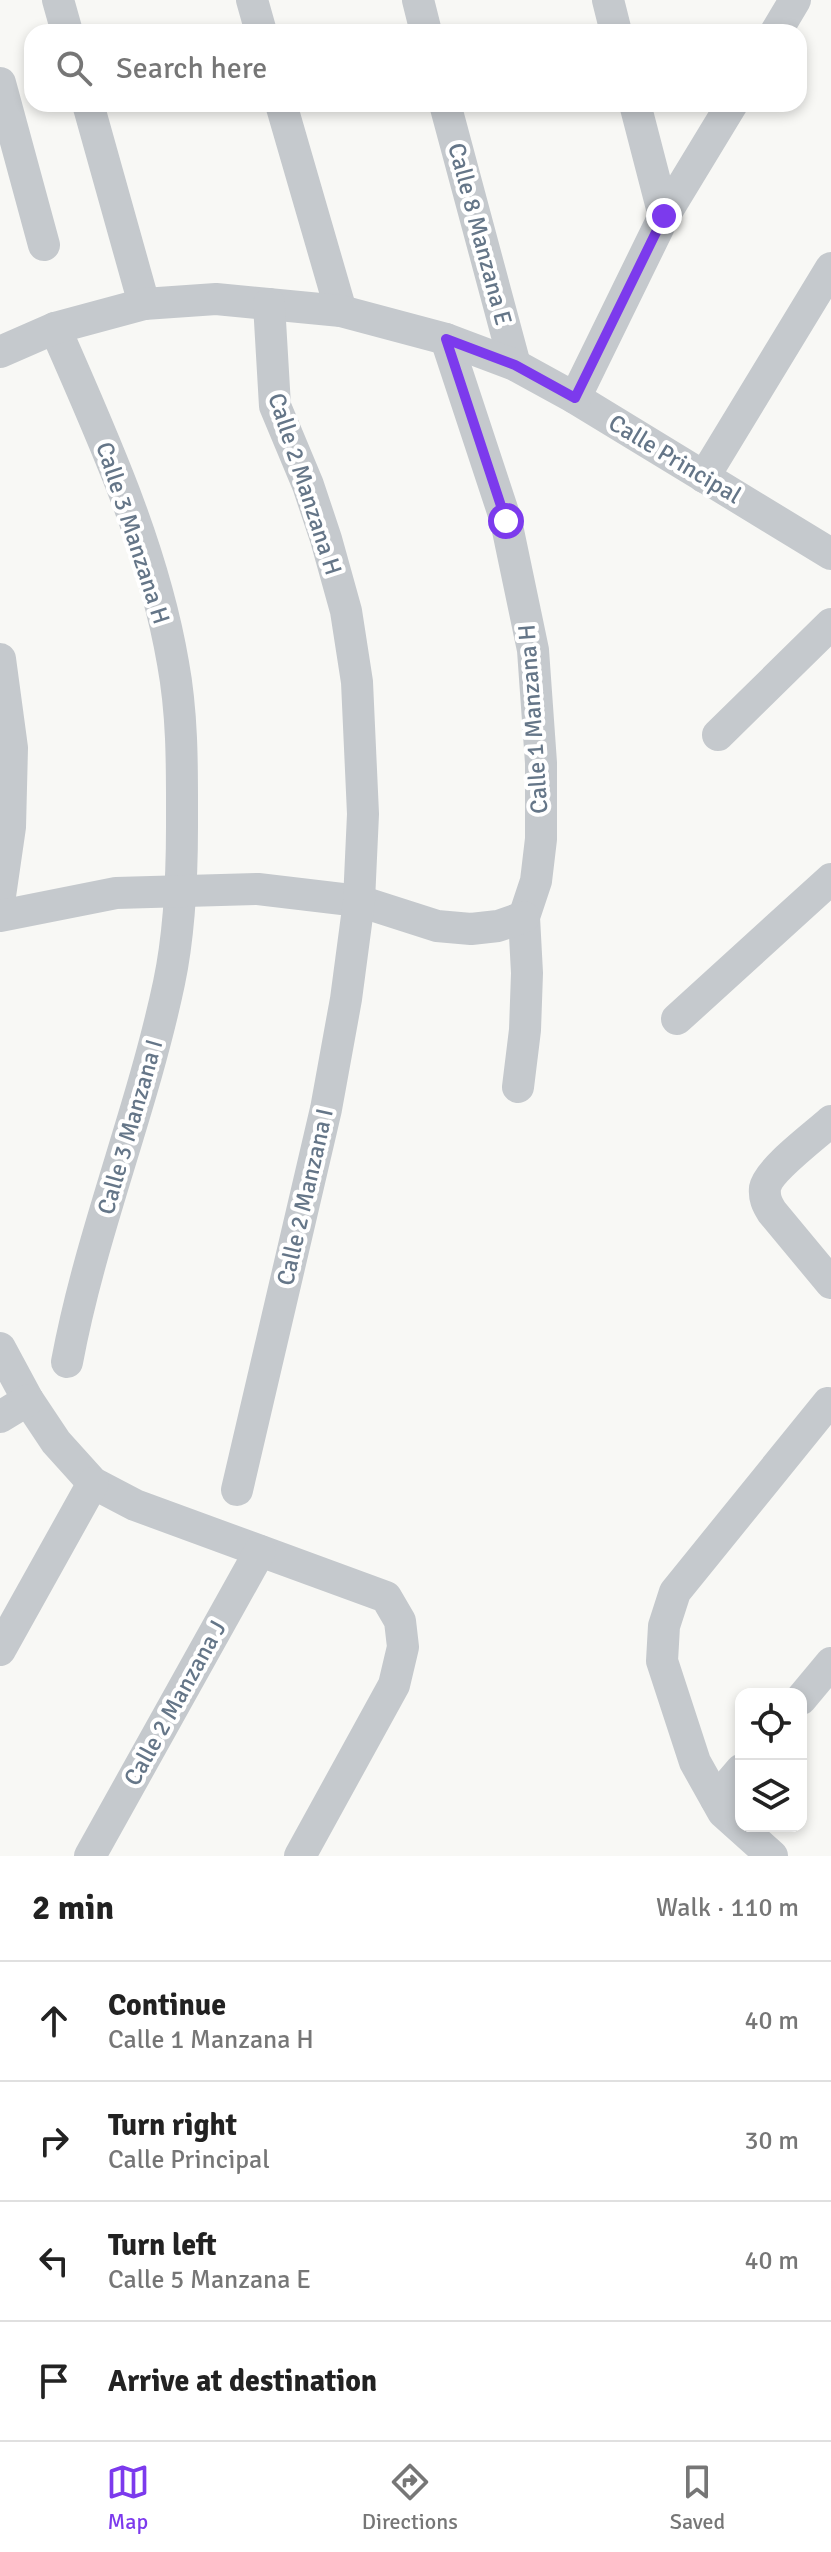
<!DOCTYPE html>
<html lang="en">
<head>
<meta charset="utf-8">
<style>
	:root { --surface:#fff; --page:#f2f2f2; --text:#222; --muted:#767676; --line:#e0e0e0; --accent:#7c3aed }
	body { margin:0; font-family:Signika,sans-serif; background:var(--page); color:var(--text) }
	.controls { position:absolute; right:24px; bottom:24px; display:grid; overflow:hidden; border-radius:16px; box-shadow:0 4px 12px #0003 }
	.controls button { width:72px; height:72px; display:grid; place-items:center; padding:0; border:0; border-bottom:2px solid var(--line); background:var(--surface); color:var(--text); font:40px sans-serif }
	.stop { position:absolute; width:24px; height:24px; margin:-18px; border:6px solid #7c3aed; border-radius:50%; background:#fff }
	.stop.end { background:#7c3aed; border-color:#fff; box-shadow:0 2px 8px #0008 }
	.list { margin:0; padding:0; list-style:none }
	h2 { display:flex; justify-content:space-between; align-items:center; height:104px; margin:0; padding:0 32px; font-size:34px }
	h2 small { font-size:26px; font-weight:400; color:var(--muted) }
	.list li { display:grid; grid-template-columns:52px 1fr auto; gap:24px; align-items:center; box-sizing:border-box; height:120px; padding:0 32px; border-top:2px solid var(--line) }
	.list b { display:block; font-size:30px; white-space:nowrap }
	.list p { margin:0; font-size:26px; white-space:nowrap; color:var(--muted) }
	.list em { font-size:26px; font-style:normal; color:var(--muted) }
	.icon { flex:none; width:44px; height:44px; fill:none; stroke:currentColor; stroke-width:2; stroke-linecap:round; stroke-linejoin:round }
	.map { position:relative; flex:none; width:831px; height:1856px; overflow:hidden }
	.search { position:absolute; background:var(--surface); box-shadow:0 4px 12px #0003; left:24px; right:24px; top:24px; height:88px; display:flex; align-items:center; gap:20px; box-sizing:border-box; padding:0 28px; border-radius:24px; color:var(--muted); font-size:30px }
	.sheet { height:584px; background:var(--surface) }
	nav { display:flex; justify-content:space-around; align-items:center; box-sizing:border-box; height:112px; border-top:2px solid var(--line); background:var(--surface); font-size:22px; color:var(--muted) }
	nav a { display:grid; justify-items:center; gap:4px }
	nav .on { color:var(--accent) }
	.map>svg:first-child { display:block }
</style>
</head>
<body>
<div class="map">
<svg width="831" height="1856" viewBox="0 0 831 1856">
	<rect width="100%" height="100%" fill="#f8f8f5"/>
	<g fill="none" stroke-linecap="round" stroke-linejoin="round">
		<g stroke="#c5c9cd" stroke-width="32">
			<polyline points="58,0 67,32"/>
			<polyline points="252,0 261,32"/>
			<polyline points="418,0 426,32"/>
			<polyline points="608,0 616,32"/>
			<polyline points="776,32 795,0"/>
			<polyline points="0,83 44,245"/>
			<polyline points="88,104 144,304"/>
			<polyline points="281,104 341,311"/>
			<polyline points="445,104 515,365"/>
			<polyline points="635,104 664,216"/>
			<path d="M55,328C102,436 153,546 173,663C183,717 182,772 182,826C182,878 180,931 169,983C142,1111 91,1233 67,1362"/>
			<polyline points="446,339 506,521 533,650 541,763 541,839 536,881 524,917 527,973 525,1030 518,1087"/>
			<polyline points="0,352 55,328 144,304 216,299 341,311 446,339 515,365 575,398 831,554"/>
			<polyline points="575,398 664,216 732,104"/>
			<polyline points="704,477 831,268"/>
			<polyline points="0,659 12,748 10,827 0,896"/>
			<polyline points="718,735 831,624"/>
			<polyline points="0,916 116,893 258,889 359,901 437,926 471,929 498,926 524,917"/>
			<polyline points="677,1019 831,879"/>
			<path d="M831,1121C816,1135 768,1170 765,1188C764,1198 767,1204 772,1212L831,1283"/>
			<polyline points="0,1348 28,1400 56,1442 93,1483 135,1505 386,1597 400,1621 403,1647 394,1685 300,1856"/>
			<polyline points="0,1417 28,1400"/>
			<polyline points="237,1490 326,1109 346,999 359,901 363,814 357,682 346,611 326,539 308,485 275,406 269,304"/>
			<polyline points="0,1650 93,1483"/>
			<polyline points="801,1699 831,1663"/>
			<polyline points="716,1799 741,1770"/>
			<polyline points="90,1856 260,1551"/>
			<polyline points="772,1856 723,1812 695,1762 662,1661 664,1626 675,1592 828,1403"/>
		</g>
	</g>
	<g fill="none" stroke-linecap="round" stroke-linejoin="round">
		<polyline stroke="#7c3aed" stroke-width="10" points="506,521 446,339 515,365 575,398 664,216"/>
	</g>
	<g text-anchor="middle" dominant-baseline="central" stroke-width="8" stroke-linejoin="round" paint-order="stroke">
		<g font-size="24" fill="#657688" stroke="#fff">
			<text transform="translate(480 234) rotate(75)">Calle 8 Manzana E</text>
			<text transform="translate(675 459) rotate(31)">Calle Principal</text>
			<text transform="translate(305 484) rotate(72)">Calle 2 Manzana H</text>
			<text transform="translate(133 533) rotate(72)">Calle 3 Manzana H</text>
			<text transform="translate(533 719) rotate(-94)">Calle 1 Manzana H</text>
			<text transform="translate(130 1127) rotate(-74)">Calle 3 Manzana I</text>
			<text transform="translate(305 1197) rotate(-77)">Calle 2 Manzana I</text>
			<text transform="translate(175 1703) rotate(-61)">Calle 2 Manzana J</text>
		</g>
	</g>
</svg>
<div class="controls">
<button><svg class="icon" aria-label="locate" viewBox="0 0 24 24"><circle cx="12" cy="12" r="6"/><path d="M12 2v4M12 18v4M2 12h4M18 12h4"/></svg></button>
<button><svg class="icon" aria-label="layers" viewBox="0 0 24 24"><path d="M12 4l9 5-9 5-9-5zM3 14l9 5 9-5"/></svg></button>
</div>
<div class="stop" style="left:506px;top:521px"></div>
<div class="stop end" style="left:664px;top:216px"></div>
<div class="search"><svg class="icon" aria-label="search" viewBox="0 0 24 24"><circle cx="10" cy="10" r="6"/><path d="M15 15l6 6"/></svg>Search here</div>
</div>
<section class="sheet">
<h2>2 min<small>Walk · 110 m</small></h2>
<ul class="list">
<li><svg class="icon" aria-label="ahead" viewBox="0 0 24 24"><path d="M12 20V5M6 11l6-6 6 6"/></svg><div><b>Continue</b><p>Calle 1 Manzana H</p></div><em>40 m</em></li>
<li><svg class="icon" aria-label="right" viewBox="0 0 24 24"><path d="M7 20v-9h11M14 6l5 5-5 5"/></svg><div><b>Turn right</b><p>Calle Principal</p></div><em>30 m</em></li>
<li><svg class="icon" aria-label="left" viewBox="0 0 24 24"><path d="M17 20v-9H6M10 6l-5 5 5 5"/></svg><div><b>Turn left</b><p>Calle 5 Manzana E</p></div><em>40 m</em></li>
<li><svg class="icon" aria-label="arrive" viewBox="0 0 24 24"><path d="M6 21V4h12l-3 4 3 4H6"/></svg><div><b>Arrive at destination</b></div></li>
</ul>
</section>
<nav>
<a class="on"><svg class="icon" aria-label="map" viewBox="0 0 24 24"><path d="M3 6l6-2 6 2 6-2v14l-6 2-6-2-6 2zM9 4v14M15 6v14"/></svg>Map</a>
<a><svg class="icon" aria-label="directions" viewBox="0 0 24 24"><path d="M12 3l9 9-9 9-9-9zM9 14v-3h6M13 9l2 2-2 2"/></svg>Directions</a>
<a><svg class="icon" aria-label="saved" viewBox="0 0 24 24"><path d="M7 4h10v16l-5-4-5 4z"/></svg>Saved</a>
</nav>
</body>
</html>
